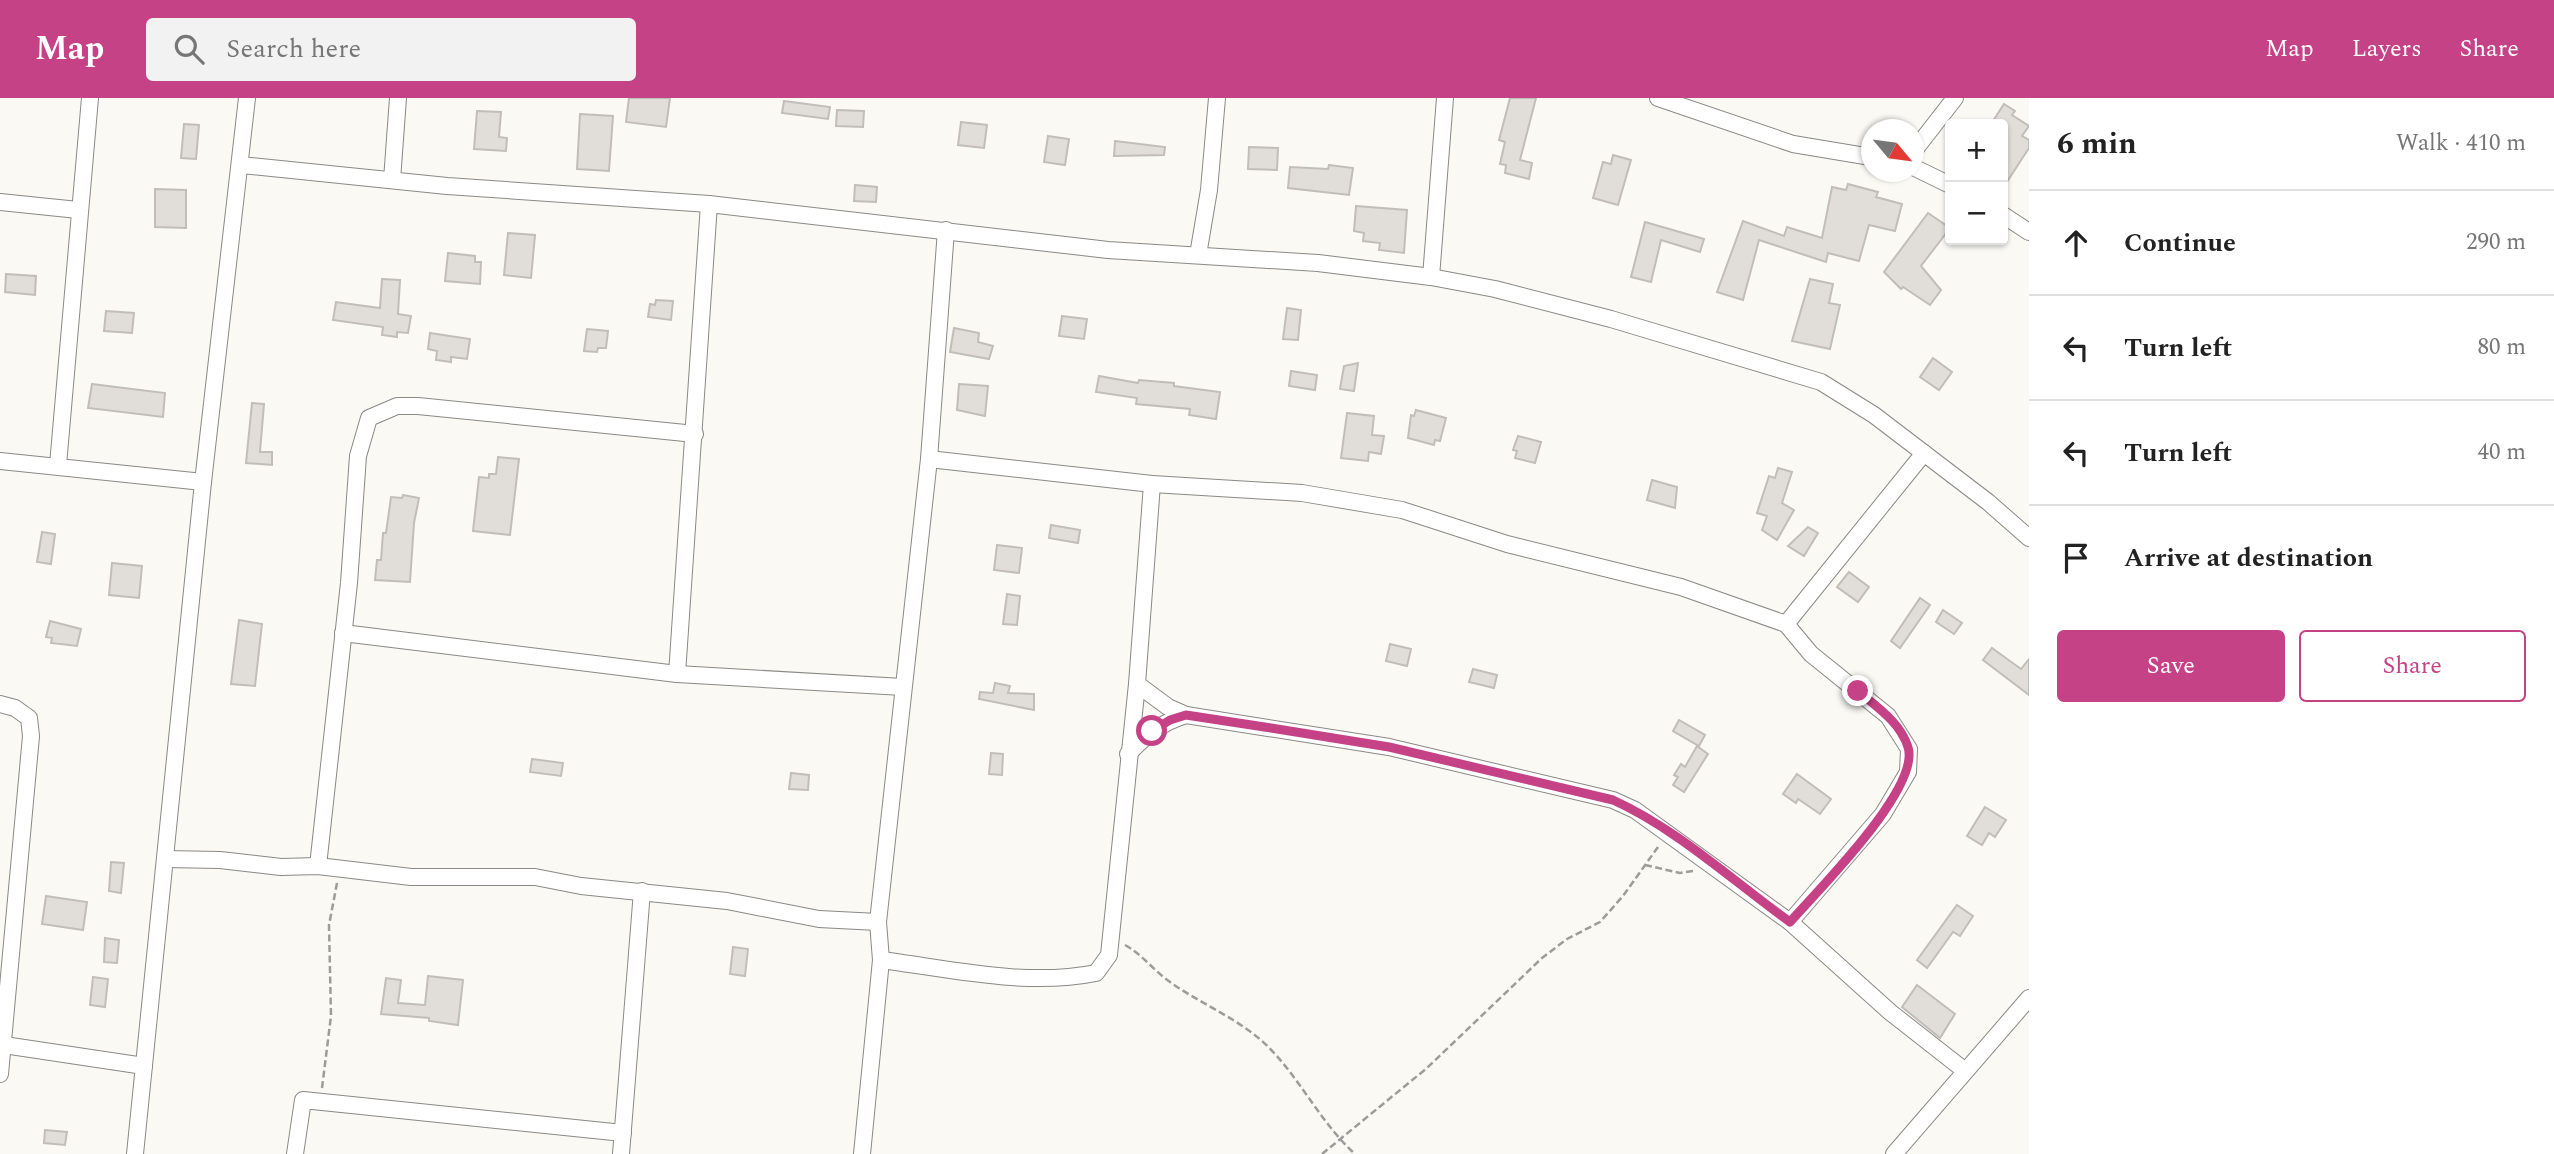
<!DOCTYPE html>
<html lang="en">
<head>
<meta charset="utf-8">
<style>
	:root { --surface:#fff; --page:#f2f2f2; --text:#222; --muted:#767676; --line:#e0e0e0; --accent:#c64286 }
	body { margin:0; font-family:Spectral,serif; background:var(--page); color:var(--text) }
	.controls { position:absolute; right:21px; top:21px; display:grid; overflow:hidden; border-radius:7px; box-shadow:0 2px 5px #0004 }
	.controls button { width:63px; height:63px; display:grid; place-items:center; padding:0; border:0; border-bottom:2px solid var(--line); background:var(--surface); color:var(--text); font:35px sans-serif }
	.compass { position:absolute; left:1861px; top:21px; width:63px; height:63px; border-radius:50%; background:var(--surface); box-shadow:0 2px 5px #0004; rotate:119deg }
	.stop { position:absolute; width:21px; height:21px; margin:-16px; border:5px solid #c64286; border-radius:50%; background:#fff }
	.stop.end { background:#c64286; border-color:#fff; box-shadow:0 2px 7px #0008 }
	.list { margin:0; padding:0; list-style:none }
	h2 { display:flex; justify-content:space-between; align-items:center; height:91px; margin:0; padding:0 28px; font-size:30px }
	h2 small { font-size:23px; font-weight:400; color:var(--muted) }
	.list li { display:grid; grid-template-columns:46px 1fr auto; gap:21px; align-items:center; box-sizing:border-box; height:105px; padding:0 28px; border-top:2px solid var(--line) }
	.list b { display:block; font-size:26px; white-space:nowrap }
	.list em { font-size:23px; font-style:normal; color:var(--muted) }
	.actions { display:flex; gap:14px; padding:21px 28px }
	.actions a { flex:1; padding:16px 0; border:2px solid var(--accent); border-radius:7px; text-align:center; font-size:24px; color:var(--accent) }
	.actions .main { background:var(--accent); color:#fff }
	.icon { flex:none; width:38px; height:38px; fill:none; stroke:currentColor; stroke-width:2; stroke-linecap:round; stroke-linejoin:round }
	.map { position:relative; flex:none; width:2029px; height:1056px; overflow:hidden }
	header { display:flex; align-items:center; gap:42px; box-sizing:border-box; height:98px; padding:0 35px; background:var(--accent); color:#fff }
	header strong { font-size:33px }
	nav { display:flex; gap:38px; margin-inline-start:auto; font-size:24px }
	.search { width:490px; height:63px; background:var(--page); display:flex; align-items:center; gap:18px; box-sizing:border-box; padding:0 24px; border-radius:7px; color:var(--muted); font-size:26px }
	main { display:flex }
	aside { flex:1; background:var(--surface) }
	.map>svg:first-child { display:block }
</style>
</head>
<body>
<header>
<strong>Map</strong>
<div class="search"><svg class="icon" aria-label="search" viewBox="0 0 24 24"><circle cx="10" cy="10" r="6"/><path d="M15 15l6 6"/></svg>Search here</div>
<nav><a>Map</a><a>Layers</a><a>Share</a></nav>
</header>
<main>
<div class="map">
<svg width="2029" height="1056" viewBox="0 0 2029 1056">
	<rect width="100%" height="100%" fill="#faf9f4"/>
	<g fill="#e1deda" stroke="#c1beb9" stroke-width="2">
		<polygon points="629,0 670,0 666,29 626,24"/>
		<polygon points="1510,0 1536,0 1520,62 1532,65 1529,81 1505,75 1506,67 1500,66 1505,44 1499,42"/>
		<polygon points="784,3 830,9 828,21 782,15"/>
		<polygon points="2004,6 2015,13 2012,17 2029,28 2022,38 2029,42 2029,50 2003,90 2003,26 1991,26"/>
		<polygon points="837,12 864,13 863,29 836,28"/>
		<polygon points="477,13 501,14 499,39 507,40 506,53 474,51"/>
		<polygon points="580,16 613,18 609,73 577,71"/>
		<polygon points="961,24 987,27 984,50 958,47"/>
		<polygon points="184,26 199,27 196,61 181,60"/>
		<polygon points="1048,38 1069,41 1065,67 1044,64"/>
		<polygon points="1115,43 1165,49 1164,57 1114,58"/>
		<polygon points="1249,49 1278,50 1277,72 1248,71"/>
		<polygon points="1613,57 1631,62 1618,107 1593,100 1603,64 1611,66"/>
		<polygon points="1329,67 1353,70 1349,97 1288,90 1290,69 1328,71"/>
		<polygon points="1848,86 1878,94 1876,99 1902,106 1895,133 1869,127 1859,163 1828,155 1826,164 1759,142 1743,202 1717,194 1743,123 1784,138 1787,129 1822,140 1832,89 1846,92"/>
		<polygon points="855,87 877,89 876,104 854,103"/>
		<polygon points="155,91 186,92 186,130 155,129"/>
		<polygon points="1356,108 1407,112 1404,155 1379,152 1380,145 1363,143 1364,135 1354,133"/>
		<polygon points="1928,115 1950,130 1921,168 1941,192 1930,207 1903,189 1901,191 1884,174"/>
		<polygon points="1645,124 1704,141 1700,154 1661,142 1651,184 1631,179"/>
		<polygon points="508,135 535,137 531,180 504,177"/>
		<polygon points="448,155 475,158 475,164 481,164 480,186 445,183"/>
		<polygon points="6,176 36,178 35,197 5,194"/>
		<polygon points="382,181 400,182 398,216 411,218 408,235 397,234 397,239 382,237 383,229 333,222 336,204 380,210"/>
		<polygon points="1810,181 1833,186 1829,205 1840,207 1830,251 1792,243"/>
		<polygon points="656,202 673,203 671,222 648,219 650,206 655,207"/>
		<polygon points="1287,210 1301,212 1298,242 1283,241"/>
		<polygon points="106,213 134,215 132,235 104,233"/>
		<polygon points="1062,218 1087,221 1084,241 1059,238"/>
		<polygon points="954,230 979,235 978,244 993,248 989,261 950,254"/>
		<polygon points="587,231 608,233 606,250 598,250 597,254 584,253"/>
		<polygon points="430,235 470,241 467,261 451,259 451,264 436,262 437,253 428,251"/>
		<polygon points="1933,260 1952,274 1939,292 1920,279"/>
		<polygon points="1358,265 1354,293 1340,291 1344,268"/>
		<polygon points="1291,273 1317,277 1315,292 1289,288"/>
		<polygon points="1099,278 1138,285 1139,282 1174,285 1174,288 1220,294 1216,321 1189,317 1190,311 1136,306 1137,300 1096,294"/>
		<polygon points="92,286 165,295 163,319 88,310"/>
		<polygon points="959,286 988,288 985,318 957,312"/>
		<polygon points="252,305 264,306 260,354 272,354 272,367 246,365"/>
		<polygon points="1416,312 1446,320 1440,343 1435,342 1434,347 1408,340 1411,317 1414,318"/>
		<polygon points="1347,315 1374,318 1372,337 1384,338 1381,356 1369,354 1368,363 1341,360"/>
		<polygon points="1518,338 1541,344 1535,365 1515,360 1517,353 1513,352"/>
		<polygon points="498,359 519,361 510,437 473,433 479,379 489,380 489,376 496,376"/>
		<polygon points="1778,370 1792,374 1782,405 1794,412 1777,442 1762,432 1767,418 1757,415 1769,378 1775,380"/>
		<polygon points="1652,382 1677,389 1675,410 1647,402"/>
		<polygon points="403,397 419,400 414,425 410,484 375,482 377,462 381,462 383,435 386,435 391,399 402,400"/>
		<polygon points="1051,427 1080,432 1078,445 1049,440"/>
		<polygon points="1808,429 1818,435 1804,458 1788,448"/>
		<polygon points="42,434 55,436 51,466 37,464"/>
		<polygon points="997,447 1022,450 1019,475 994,472"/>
		<polygon points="112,465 142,468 139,500 109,497"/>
		<polygon points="1849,474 1869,489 1858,504 1837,489"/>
		<polygon points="1007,496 1020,498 1017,527 1003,526"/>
		<polygon points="1920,500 1930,507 1900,550 1891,543"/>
		<polygon points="1943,512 1962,525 1954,536 1936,524"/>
		<polygon points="239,522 262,526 255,588 231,586"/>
		<polygon points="50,523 81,531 77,548 51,545 52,540 46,539"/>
		<polygon points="1390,546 1411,551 1407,568 1386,563"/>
		<polygon points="1992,550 2021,571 2029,561 2029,597 1983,562"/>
		<polygon points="1473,571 1497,577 1494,590 1469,584"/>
		<polygon points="995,585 1010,588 1008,595 1034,596 1034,612 979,601 980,594 993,595"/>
		<polygon points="1679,622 1705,637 1699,648 1673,633"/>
		<polygon points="1697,648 1708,656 1684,694 1673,687 1678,679 1674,677 1681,666 1685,669"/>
		<polygon points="991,655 1003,656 1002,677 989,676"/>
		<polygon points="532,661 563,665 561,678 530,674"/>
		<polygon points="791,675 809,677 808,692 789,691"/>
		<polygon points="1797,676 1831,701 1820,716 1798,701 1796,705 1783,696"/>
		<polygon points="1985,709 2006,722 1995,739 1989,735 1982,747 1967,738"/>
		<polygon points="111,764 124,765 121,795 109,793"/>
		<polygon points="46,798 87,804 83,832 42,826"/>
		<polygon points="1957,807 1973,818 1960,838 1953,834 1927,870 1917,862"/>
		<polygon points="105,840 119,842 117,865 104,864"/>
		<polygon points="733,849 748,851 745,878 730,876"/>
		<polygon points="428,878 463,882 458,927 429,923 429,920 381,916 386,880 401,882 398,905 425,907"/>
		<polygon points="93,879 108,881 105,909 90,907"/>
		<polygon points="1917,887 1955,916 1940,940 1902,909"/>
		<polygon points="45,1032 67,1034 65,1047 44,1045"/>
	</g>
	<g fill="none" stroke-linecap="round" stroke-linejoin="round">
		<g stroke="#8a8985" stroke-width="18">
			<g id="minor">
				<polyline points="1658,0 1793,46 1871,59"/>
				<polyline points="1913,54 1955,0"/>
				<polyline points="241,67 447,88 709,106 1108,152 1318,165 1431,179 1495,191 1611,221 1821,284 1874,317 1988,404 2029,440"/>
				<polyline points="1913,69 1950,87"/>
				<polyline points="392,82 398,0"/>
				<polyline points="0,104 78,112"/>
				<polyline points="2003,117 2029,134"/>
				<polyline points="1198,157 1209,92 1217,0"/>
				<polyline points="1431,179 1445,0"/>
				<polyline points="929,361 1152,386 1302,395 1402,412 1507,446 1681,489 1786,526 1811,556 1888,618 1909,651 1908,674 1883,716 1790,824"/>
				<polyline points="0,363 203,384"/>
				<polyline points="58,367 90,0"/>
				<polyline points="1786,526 1924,355"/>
				<polyline points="343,535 677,576 903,589"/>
				<polyline points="677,576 709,106"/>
				<polyline points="1137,586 1168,609 1186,617 1389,649 1613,702 1635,712 1790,824 1890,914 1964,972"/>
				<polyline points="0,606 15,610 29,620 31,638 0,976"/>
				<path d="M1128,656C1145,638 1162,624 1186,617"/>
				<polyline points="165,761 220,762 281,769 318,768 411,779 535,779 581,788 727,803 819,821 878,824"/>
				<polyline points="318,768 349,485 358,358 369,320 397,308 418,308 695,336"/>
				<path d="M881,862C951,871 1026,889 1096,875L1109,857L1137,586L1152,386"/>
				<polyline points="4,947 144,968"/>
				<polyline points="135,1056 203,384 247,0"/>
				<polyline points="295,1056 303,1002 623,1035"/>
				<polyline points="621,1056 642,793"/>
				<polyline points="862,1056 881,862 878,824 929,361 946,132"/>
				<polyline points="1894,1056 2029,900"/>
			</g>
		</g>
		<g stroke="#9d9c98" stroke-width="2.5" stroke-dasharray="7 3.5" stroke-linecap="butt">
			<polyline points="1645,767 1680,775 1693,773"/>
			<path d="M1125,847C1143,857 1154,873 1170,884C1205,909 1246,923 1275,956C1304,988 1323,1027 1355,1056"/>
			<polyline points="322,990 331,918 329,827 337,785"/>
			<polyline points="1322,1056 1427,970 1542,860 1567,841 1600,824 1623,798 1658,749"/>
		</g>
		<use href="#minor" stroke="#fff" stroke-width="16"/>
	</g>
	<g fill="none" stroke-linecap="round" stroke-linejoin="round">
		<path stroke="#c64286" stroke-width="9" d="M1152,633L1170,622L1186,617L1271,630L1389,649L1613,702C1677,731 1733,783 1790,824C1818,792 1921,690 1908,649C1900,624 1877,609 1858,593"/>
	</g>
</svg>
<div class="controls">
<button>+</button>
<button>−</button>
</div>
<svg class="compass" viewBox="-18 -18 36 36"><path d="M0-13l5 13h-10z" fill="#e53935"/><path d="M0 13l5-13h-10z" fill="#767676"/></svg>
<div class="stop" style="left:1152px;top:633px"></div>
<div class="stop end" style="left:1858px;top:593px"></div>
</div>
<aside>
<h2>6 min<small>Walk · 410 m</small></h2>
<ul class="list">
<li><svg class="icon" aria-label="ahead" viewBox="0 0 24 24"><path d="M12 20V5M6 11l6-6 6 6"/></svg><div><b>Continue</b></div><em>290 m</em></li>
<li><svg class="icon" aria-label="left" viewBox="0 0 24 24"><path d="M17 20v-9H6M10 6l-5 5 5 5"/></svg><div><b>Turn left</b></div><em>80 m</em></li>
<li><svg class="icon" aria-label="left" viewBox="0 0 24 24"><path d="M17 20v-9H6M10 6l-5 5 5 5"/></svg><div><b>Turn left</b></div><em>40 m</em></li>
<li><svg class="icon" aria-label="arrive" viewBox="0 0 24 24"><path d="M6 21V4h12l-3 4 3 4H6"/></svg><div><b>Arrive at destination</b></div></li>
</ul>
<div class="actions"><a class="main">Save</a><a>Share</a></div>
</aside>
</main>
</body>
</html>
